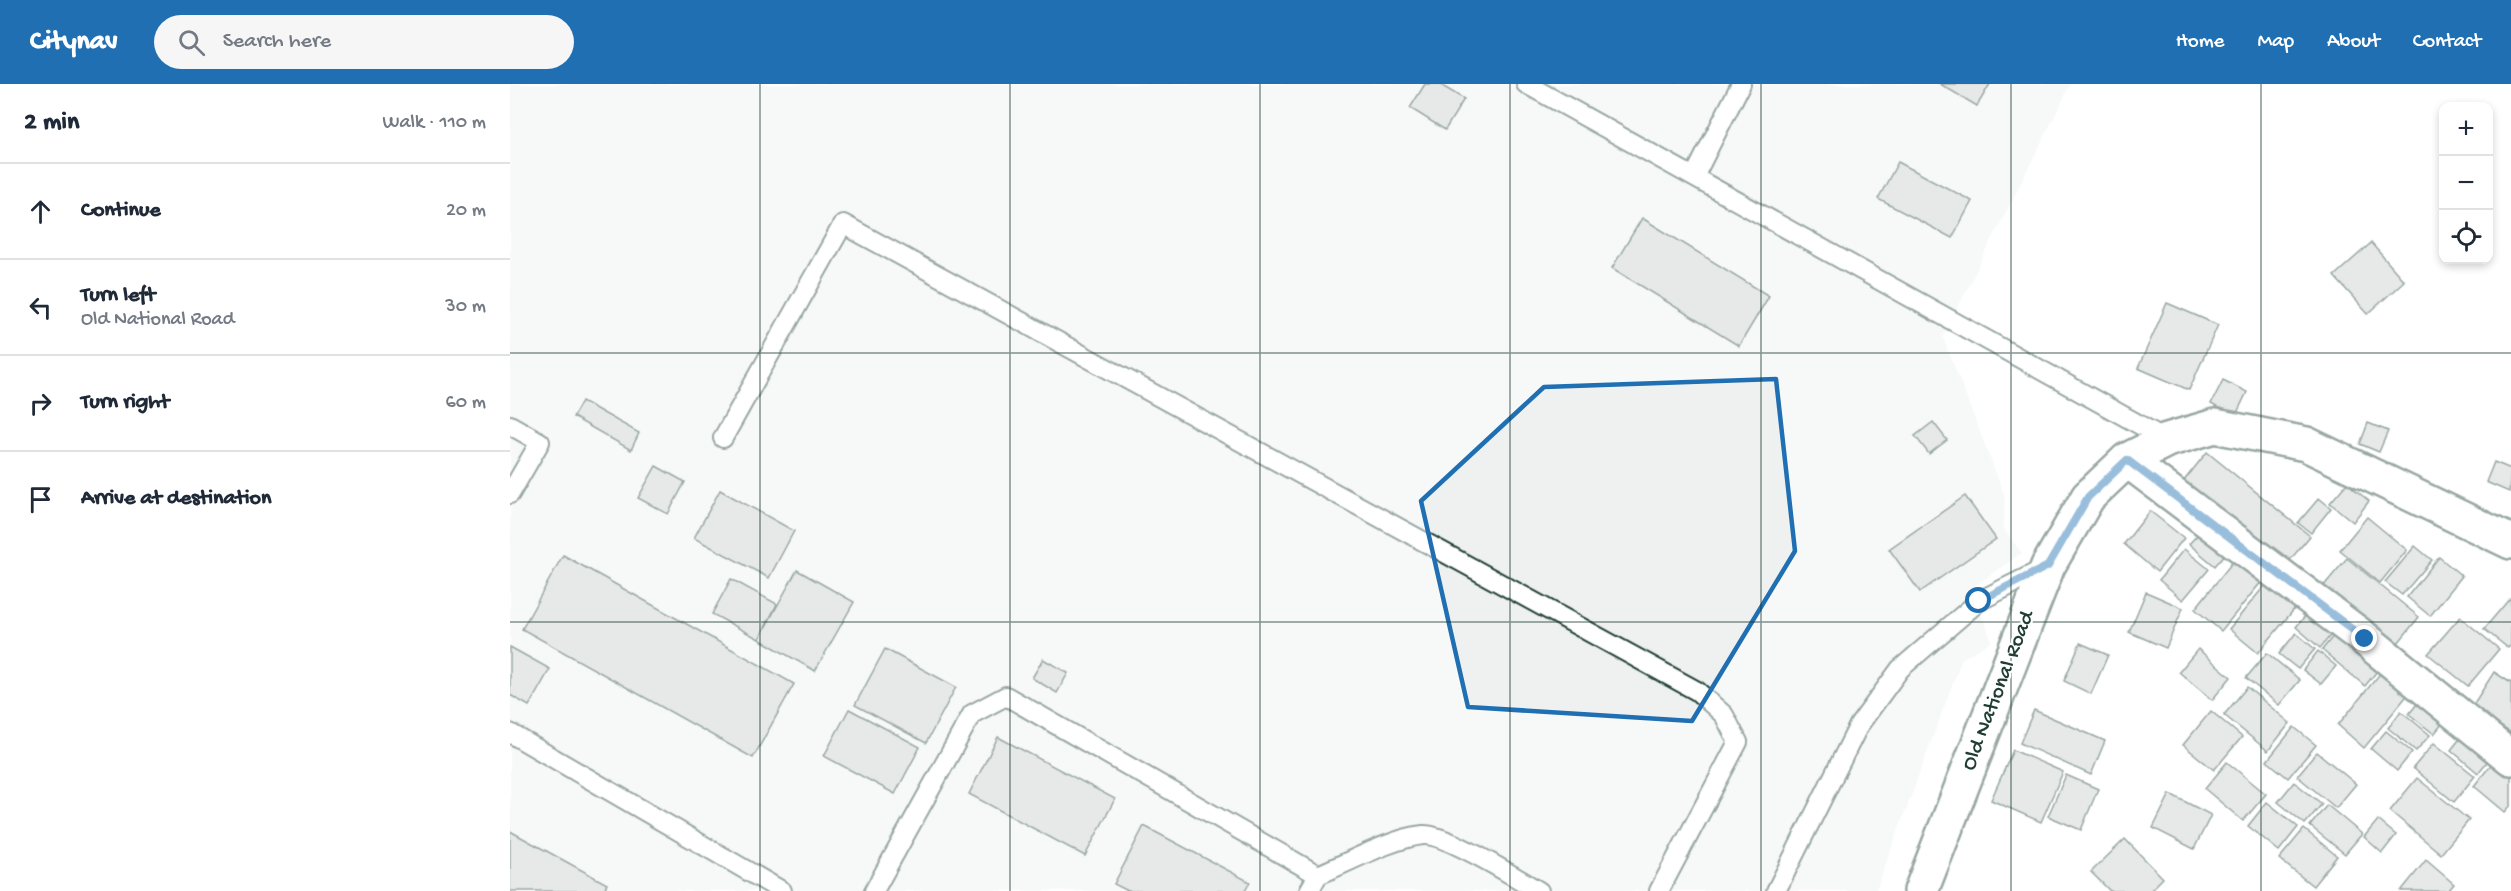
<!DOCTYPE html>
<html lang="en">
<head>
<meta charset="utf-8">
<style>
	:root { --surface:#fff; --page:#f6f6f7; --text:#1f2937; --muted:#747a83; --line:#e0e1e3; --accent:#1f6fb2 }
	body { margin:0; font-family:"Gochi Hand",sans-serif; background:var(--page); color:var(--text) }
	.controls { position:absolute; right:18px; top:18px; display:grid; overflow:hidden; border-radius:12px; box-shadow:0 3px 9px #0003 }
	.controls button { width:54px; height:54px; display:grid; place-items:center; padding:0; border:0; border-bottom:2px solid var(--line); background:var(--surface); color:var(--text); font:30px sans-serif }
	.stop { position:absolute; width:18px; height:18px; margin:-14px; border:4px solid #1f6fb2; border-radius:50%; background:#fff }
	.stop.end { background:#1f6fb2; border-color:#fff; box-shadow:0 2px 6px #0008 }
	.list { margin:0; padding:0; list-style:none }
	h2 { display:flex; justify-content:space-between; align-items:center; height:78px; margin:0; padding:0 24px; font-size:26px }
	h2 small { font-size:20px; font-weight:400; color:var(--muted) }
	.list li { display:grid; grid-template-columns:39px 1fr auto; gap:18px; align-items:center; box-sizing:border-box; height:96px; padding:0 24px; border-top:2px solid var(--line) }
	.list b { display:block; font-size:22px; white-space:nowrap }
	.list p { margin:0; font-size:20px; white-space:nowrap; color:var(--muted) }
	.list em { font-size:20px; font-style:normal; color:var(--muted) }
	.icon { flex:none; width:33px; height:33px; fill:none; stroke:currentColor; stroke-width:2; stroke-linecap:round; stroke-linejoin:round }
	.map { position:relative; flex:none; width:2001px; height:807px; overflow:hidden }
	header { display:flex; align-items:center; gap:36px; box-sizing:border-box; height:84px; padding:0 30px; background:var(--accent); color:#fff }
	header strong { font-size:28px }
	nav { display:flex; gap:33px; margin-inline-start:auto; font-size:21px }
	.search { width:420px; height:54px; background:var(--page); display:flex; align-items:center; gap:15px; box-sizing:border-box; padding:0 21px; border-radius:33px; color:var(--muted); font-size:22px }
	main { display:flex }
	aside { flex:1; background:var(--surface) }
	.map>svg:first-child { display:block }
</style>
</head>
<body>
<header>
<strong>Citynav</strong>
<div class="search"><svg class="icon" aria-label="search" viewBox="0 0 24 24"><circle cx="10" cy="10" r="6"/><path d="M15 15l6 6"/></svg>Search here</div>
<nav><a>Home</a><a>Map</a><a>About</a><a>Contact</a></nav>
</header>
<main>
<aside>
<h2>2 min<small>Walk · 110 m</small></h2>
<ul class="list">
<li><svg class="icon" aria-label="ahead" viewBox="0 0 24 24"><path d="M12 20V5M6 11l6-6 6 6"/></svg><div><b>Continue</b></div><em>20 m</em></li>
<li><svg class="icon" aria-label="left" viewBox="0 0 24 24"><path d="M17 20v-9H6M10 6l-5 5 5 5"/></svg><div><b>Turn left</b><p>Old National Road</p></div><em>30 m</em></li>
<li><svg class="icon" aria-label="right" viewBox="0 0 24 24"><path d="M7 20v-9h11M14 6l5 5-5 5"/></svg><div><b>Turn right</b></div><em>60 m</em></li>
<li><svg class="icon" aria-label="arrive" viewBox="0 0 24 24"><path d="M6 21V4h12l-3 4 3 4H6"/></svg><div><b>Arrive at destination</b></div></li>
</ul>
</aside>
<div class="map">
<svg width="2001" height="807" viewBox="0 0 2001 807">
	<rect width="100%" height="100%" fill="#fff"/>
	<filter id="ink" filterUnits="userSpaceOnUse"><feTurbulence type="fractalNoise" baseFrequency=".0167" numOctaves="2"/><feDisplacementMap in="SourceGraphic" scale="12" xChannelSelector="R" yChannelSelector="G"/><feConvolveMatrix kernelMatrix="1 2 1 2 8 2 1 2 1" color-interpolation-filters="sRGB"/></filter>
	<g filter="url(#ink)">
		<polygon fill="#eef1f0" points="0,0 1561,0 1433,253 1495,412 1494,445 1512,469 1462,504 1482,557 1452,575 1366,807 0,807"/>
		<g fill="#c7cfcc" stroke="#1f3d34" stroke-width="1.5">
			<polygon points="915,0 929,0 954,15 935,46 900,24"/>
			<polygon points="1430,0 1480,0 1467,22"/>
			<polygon points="1388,78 1462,117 1442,154 1368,115"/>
			<polygon points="1132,134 1259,212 1229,262 1102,184"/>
			<polygon points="1861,159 1894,197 1858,230 1824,192"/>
			<polygon points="1657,219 1708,241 1679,306 1628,284"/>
			<polygon points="1713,296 1737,308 1725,333 1701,320"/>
			<polygon points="72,317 129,349 121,366 63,333"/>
			<polygon points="1423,338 1437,356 1419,370 1405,352"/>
			<polygon points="1858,339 1878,347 1869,368 1850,360"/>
			<polygon points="1697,368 1800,452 1775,482 1673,398"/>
			<polygon points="1984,378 2001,385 1999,408 1976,398"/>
			<polygon points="146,382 175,398 158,430 128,414"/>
			<polygon points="1837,399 1859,417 1843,438 1820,419"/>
			<polygon points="210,406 284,447 259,494 184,454"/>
			<polygon points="1455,412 1486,455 1410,508 1379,465"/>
			<polygon points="1809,414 1821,424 1801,449 1788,439"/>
			<polygon points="1640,427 1674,454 1647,488 1614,460"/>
			<polygon points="1857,433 1897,466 1870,499 1830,466"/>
			<polygon points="1690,448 1716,469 1705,482 1679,460"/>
			<polygon points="1905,462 1922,476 1892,511 1875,498"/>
			<polygon points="1674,465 1699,485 1673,516 1649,496"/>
			<polygon points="53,471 284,600 243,674 12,545"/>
			<polygon points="1929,473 1952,492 1920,532 1897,513"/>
			<polygon points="1837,474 1909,533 1884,564 1812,504"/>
			<polygon points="1725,475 1752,497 1711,547 1685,525"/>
			<polygon points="287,486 344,518 305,587 249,555"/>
			<polygon points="221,495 267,520 249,555 202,530"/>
			<polygon points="1756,500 1786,523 1748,569 1719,545"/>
			<polygon points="1636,508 1673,524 1656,564 1619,548"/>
			<polygon points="2001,513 2001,561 1998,564 1974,545"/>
			<polygon points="1801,525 1825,546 1810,564 1786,543"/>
			<polygon points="1950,533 1989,565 1958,602 1918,570"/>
			<polygon points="1829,545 1872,581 1855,602 1812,566"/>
			<polygon points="1786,549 1805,565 1788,585 1769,570"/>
			<polygon points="1570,559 1598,571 1581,610 1554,597"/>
			<polygon points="0,563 40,585 19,622 0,611"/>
			<polygon points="375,565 446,603 416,659 345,621"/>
			<polygon points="1688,565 1721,593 1702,616 1669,588"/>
			<polygon points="1808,567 1826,582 1811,600 1793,586"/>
			<polygon points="1757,569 1790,596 1769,621 1736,594"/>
			<polygon points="533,575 558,589 547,609 522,594"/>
			<polygon points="1873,586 1900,608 1854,664 1828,641"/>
			<polygon points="1984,588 2001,599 2001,649 1961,624"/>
			<polygon points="1737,603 1780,639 1758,667 1714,631"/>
			<polygon points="1915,610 1940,630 1924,650 1899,630"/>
			<polygon points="339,625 410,663 385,710 314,672"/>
			<polygon points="1524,626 1595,657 1581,691 1510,659"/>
			<polygon points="1701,627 1732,653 1704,686 1673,661"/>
			<polygon points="1891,627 1920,651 1906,667 1878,644"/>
			<polygon points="1784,643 1806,661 1778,694 1757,677"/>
			<polygon points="1957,646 1985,668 1968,689 1941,666"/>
			<polygon points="1876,647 1902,668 1887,687 1861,665"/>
			<polygon points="488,653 605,715 575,772 459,710"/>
			<polygon points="1924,659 1965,692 1944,718 1903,684"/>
			<polygon points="1503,666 1553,688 1531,738 1481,716"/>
			<polygon points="1807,668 1846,700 1826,724 1787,692"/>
			<polygon points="1988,672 2001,682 2001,721 1995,728 1964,702"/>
			<polygon points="1717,678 1756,710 1733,737 1695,705"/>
			<polygon points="1556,691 1588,705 1571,746 1538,732"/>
			<polygon points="1907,694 1959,736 1931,770 1880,727"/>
			<polygon points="1784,698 1812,720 1795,740 1768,718"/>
			<polygon points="1660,710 1701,731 1684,765 1643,744"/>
			<polygon points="1757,718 1788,743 1769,767 1738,742"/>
			<polygon points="1817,721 1852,750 1835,770 1800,742"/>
			<polygon points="1868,736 1886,751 1872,769 1854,753"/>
			<polygon points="634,742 740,798 735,807 618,807 604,800"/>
			<polygon points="1794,745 1827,772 1803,802 1769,775"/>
			<polygon points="0,747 97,800 93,807 0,807"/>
			<polygon points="1615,755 1653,794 1640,807 1600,807 1581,788"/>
			<polygon points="1916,776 1944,800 1938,807 1891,807"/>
		</g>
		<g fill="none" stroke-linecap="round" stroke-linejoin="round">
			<g stroke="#1f3d34" stroke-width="22">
				<g id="service">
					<polyline points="1016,0 1657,356"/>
					<polyline points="1184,93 1231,0"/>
					<polyline points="0,341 30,358 0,410"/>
					<polyline points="213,354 333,140 1187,607 1214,631 1228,658 1149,807"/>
					<polyline points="0,649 272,807"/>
					<path d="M808,791C837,779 883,754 913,751C936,749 1006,794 1029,807"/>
					<polyline points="364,807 462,630 496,612 808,791 799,807"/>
					<polyline points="1266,807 1349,641 1390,585 1469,517 1537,483"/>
				</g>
			</g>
			<g stroke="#1f3d34" stroke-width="38">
				<polyline id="minor" points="1617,376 1855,555 2001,674"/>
			</g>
			<g stroke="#1f3d34" stroke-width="38">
				<polyline id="secondary" points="1411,807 1538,482 1578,413 1617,376 1657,356 1705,342 1796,360 2001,458"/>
			</g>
			<use href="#service" stroke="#fff" stroke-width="18"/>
			<use href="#minor" stroke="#fff" stroke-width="33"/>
			<use href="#secondary" stroke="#fff" stroke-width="33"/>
		</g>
	</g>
	<g fill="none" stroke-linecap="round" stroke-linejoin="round" filter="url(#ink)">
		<polyline stroke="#1f6fb2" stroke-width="8" points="1469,517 1538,482 1578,413 1617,376 1855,555"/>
	</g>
	<path d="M0 0H2001V807H0ZM1266,295L1285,467L1182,637L958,623L911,417L1034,303Z" fill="#fff" fill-opacity=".55" fill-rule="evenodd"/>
	<path fill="none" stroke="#1f6fb2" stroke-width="4.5" stroke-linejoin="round" d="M1266,295L1285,467L1182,637L958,623L911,417L1034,303Z"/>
	<path fill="none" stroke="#1f3d34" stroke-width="1.5" stroke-opacity="0.55" d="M250,0V807M500,0V807M750,0V807M1000,0V807M1251,0V807M1501,0V807M1751,0V807M0,269H2001M0,538H2001"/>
	<g text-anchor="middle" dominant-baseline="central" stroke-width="4.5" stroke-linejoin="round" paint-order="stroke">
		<g font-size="22" fill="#1f3d34" stroke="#fff">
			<text transform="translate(1489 607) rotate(-69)">Old National Road</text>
		</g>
	</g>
</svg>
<div class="controls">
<button>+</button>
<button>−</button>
<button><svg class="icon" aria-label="locate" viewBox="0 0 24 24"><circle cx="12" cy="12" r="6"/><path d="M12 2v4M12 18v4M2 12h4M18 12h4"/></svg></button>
</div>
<div class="stop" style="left:1469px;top:517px"></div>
<div class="stop end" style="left:1855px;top:555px"></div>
</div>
</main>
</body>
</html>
